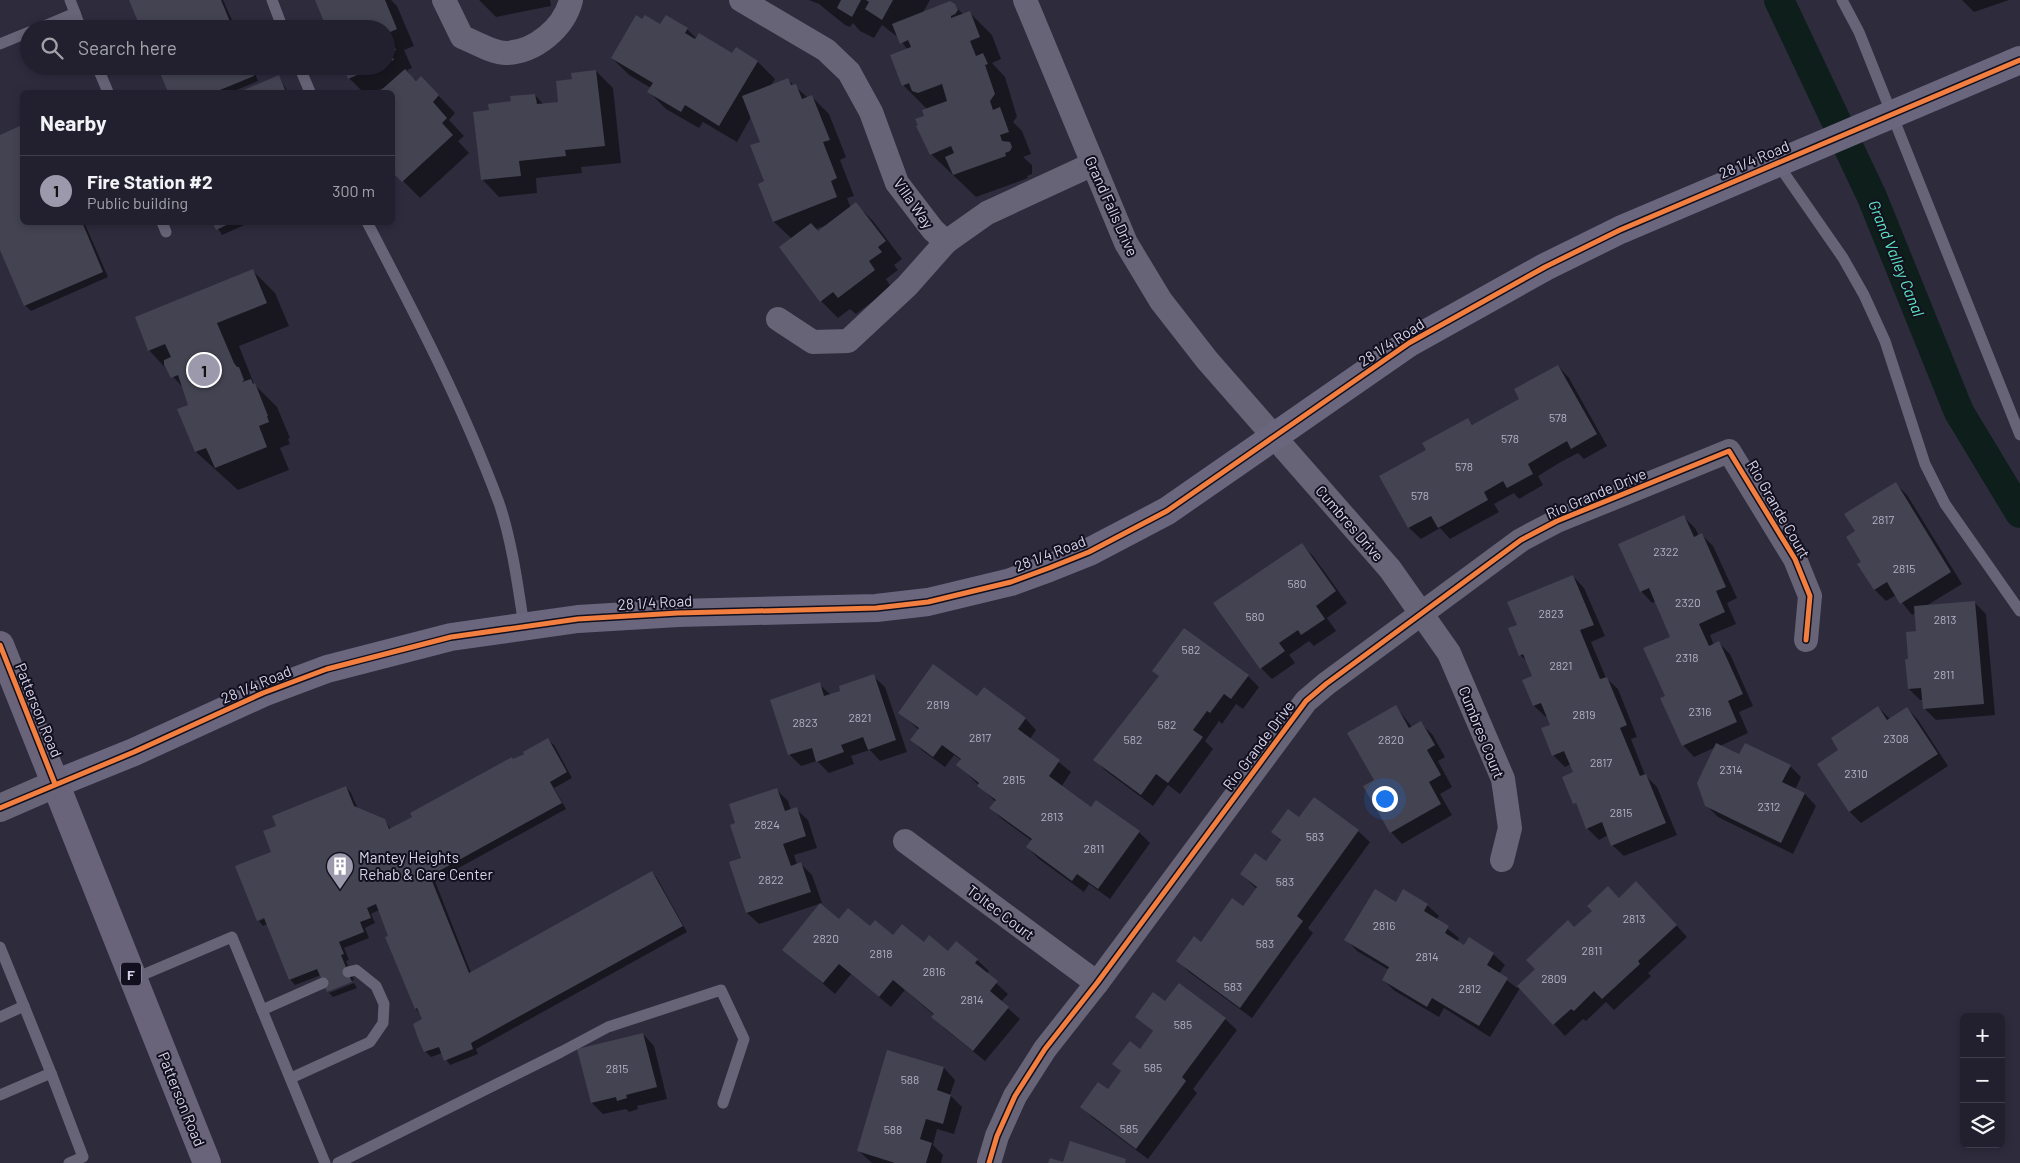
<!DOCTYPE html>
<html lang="en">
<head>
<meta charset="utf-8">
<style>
	:root { --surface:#22202e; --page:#2e2d3a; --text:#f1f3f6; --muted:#a2a3aa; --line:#3f3e4a; --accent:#9c99ad }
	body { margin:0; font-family:Barlow,sans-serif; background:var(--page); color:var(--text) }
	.controls { position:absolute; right:15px; bottom:15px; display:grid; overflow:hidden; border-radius:8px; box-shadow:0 2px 8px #0003 }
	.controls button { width:45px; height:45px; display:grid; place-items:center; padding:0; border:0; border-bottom:1px solid var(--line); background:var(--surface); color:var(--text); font:25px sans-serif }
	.you { position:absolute; left:1384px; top:798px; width:18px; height:18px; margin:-12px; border:4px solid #fff; border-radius:50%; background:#1a73e8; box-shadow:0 0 0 8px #1a73e833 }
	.badge { display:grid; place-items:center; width:32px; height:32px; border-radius:50%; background:var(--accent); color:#111; font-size:16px; font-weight:700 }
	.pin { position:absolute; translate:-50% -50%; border:2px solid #fff; box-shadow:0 1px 5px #0006 }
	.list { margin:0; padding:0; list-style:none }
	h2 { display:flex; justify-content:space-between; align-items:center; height:65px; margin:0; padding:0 20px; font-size:21px }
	h2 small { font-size:16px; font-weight:400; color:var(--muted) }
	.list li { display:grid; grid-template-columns:32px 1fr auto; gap:15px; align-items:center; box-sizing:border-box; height:70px; padding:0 20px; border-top:1px solid var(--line) }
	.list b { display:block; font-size:19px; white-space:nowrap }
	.list p { margin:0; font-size:16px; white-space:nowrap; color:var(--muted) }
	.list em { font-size:16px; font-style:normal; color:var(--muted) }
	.icon { flex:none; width:28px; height:28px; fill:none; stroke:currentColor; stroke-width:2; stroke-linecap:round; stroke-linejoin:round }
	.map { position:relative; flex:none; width:2020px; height:1163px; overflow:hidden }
	.search { position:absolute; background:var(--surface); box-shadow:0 2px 8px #0003; left:20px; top:20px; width:375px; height:55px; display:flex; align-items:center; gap:12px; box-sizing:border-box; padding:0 18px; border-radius:28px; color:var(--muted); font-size:19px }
	.panel { position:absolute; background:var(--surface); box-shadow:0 2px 8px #0003; left:20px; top:90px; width:375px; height:135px; border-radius:8px }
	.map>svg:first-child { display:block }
</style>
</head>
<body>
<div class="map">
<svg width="2020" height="1163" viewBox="0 0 2020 1163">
	<rect width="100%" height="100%" fill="#2e2b3d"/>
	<g fill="#0007" fill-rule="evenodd">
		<polygon points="130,0 223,0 236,29 142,29"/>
		<polygon points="316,0 391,0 397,6 414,46 404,50 412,68 407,70 410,76 438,95 455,113 449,120 464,136 458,141 469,153 420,198 403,181 392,92 381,92 386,87 373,92 363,92 349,78 344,66 386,66 386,29"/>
		<polygon points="479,0 550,0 551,6 496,17"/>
		<polygon points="809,0 930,0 922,14 954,5 964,15 970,13 992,35 1001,59 992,63 1005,77 1017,117 1013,122 1022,131 1031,154 1023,157 1032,165 1032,174 1027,176 1028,178 976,197 931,154 925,116 927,109 903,85 907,49 899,38 882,25 874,38 860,31 853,23 850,27 845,25 819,4"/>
		<polygon points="1962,0 2009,0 1974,12"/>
		<path d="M661,26L687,29L697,39L732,55L758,62L775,79L770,87L788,80L808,98L812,97L829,114L846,157L840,160L854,196L847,198L851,208L856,204L873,221L902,259L894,265L898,270L886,279L891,287L856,314L850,309L838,318L821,301L792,239L774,222L766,182L761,142L751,117L737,142L703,122L699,128L666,109L649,92L651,88L629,75L612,58ZM827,225L819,232L816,229Z"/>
		<polygon points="158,66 252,66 258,81 232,92 170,92"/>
		<polygon points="596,71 613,88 621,163 581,167 582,173 536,178 537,193 499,197 482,179 490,111 535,95 544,105 559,103 573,80"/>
		<polygon points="279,77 288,92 242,92"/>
		<polygon points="22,127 22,222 84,222 108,277 31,311 25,305 0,246 0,136"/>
		<polygon points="214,222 251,222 222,235"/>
		<polygon points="253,271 275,293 289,326 239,346 254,384 277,407 290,438 288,439 290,444 280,448 289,470 238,490 196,452 186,391 149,350"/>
		<polygon points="1558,366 1569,378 1607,446 1584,459 1578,453 1559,463 1538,476 1543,485 1519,499 1514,493 1494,504 1499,512 1450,539 1440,528 1421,539 1409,528 1381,477 1427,451 1468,420 1474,426 1521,400"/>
		<polygon points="1896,484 1907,495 1962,584 1926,606 1974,602 1986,614 1995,715 1936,720 1924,708 1923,700 1920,700 1909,689 1909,660 1917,632 1915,613 1912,615 1896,595 1886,601 1875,590 1859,564 1863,562 1857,532"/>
		<polygon points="1683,516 1695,528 1699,536 1702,535 1713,546 1737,598 1727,603 1736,624 1710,635 1714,645 1719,643 1730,654 1753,706 1739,712 1748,733 1720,746 1740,756 1790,766 1801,777 1795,790 1805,794 1816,806 1793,854 1718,817 1706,805 1716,747 1694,757 1683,745 1666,696 1672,637 1656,601 1652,603 1641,591"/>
		<polygon points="1302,545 1313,556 1347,603 1327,618 1336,631 1314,646 1309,641 1289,655 1295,663 1272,679 1261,668"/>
		<polygon points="1573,576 1584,588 1605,636 1591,642 1606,678 1618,689 1637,737 1631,739 1645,775 1657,787 1677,835 1624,856 1612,845 1608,835 1599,840 1587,828 1564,777 1574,773 1571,764 1565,767 1553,755 1551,726 1548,716 1546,717 1534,706 1524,681 1534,677 1528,662 1520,655 1519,626"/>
		<polygon points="873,676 885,687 907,752 880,761 870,750 851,756 854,764 829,773 817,761 801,766 790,755 771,701 819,684 831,695"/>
		<polygon points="1160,676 1248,676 1259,687 1243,709 1236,704 1222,724 1219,721 1205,741 1213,749 1180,794 1168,785 1153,806 1106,771 1095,760"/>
		<polygon points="977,698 1025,718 1036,730 1030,739 1071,772 1061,787 1091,809 1139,832 1150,843 1110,899 1089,884 1084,892 1039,859 1027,847 1032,841 1002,819 991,808 996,802 958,765 961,760 954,755 945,767 923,751 912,740 919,730 900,713"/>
		<polygon points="1396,707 1412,727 1420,723 1432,734 1445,757 1438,761 1452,787 1440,794 1452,815 1402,844 1391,832 1365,787 1375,781"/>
		<polygon points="1878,707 1890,719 1907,708 1918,720 1948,766 1861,823 1850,812 1818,764 1840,750"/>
		<polygon points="548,740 554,745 572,778 554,788 566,809 435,881 471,973 652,872 657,878 687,932 476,1049 478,1054 450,1065 442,1053 431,1057 425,1051 424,1019 416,1009 387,938 390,936 379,910 371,914 375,923 365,928 369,938 344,948 349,960 346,961 354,980 329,990 329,993 321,975 295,985 290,979 267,924 263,926 259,921 270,917 258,920 277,827 346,787 351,793 358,809 384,820 391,829"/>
		<polygon points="777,790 788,801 791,811 796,809 808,820 817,848 794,855 797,865 801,864 812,875 822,903 759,924 747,913 730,863 742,859 736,824"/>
		<polygon points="1314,799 1358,831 1370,842 1308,928 1313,933 1252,1018 1189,972 1178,961 1243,907 1257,889 1241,874 1266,863 1282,842 1272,832 1300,819"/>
		<polygon points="1648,894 1687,937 1648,973 1651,976 1614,1010 1606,1002 1586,1021 1583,1019 1565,1036 1520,988 1490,1037 1444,1008 1439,1017 1395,991 1383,980 1389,970 1357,951 1346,939 1396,904 1427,905 1439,916 1436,920 1459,938 1457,942 1465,947 1493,954 1505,965 1499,974 1517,988 1575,929 1619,899"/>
		<polygon points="839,921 870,928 894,937 977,960 989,971 986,974 1008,994 1001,1002 1020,1019 985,1061 944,1028 934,1015 905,990 891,1007 851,974 835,994 784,950"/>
		<polygon points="354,983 357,988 333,997 329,993"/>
		<polygon points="1179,984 1225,1019 1237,1030 1193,1089 1197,1093 1148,1159 1093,1118 1081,1106 1108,1091 1122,1072 1114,1064 1140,1050 1154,1032 1136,1017 1166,1003"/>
		<polygon points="643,1034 654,1046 667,1099 637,1106 638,1109 629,1112 626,1109 603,1114 592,1103"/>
		<polygon points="888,1052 944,1068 955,1080 950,1095 962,1107 954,1134 937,1129 933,1145 943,1155 941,1163 872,1163 859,1151"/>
	</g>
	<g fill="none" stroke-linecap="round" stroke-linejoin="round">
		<polyline stroke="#0e1f1b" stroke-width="30" points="1779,0 1872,197 1959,412 2020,513"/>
	</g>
	<g fill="#434352">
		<polygon points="129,0 221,0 233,29 141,29"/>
		<polygon points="315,0 385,0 397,29 388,33 396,50 391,53 394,60 386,63 386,29 327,29"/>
		<polygon points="841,0 861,0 852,17 837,8"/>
		<polygon points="866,0 893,0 882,20 865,9 869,2"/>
		<polygon points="950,1 955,4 958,10 955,14 951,16 951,18 970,11 980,37 970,41 976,56 983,53 988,64 985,65 995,94 990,101 993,110 1000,107 1009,132 1000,135 1002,141 1010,142 1012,147 1010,151 1005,153 1006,156 953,175 945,157 954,153 951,146 930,155 916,126 918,125 915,119 924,116 922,110 947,101 942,84 918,93 912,91 909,83 902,86 890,55 911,47 908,40 900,44 892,24"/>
		<polygon points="636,15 642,19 645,15 660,24 666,15 688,28 685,33 695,39 699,33 732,53 736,47 758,61 719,126 685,105 681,112 647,92 653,83 611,58"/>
		<polygon points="157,66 250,66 254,76 215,92 168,92"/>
		<polygon points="343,66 378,66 348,79"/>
		<polygon points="405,69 416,81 421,76 439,95 433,102 447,118 442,123 453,135 402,182 392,172 392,92 379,92"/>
		<polygon points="596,70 605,146 565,150 566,156 519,161 521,176 481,180 473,112 489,110 488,104 511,101 510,96 535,94 537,104 558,102 556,81 572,79 571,73"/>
		<polygon points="279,75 286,92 239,92"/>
		<polygon points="788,78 791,85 796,84 802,99 812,95 830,140 823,142 837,178 831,181 837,197 773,222 758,184 764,181 750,145 760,142 742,96"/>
		<polygon points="22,125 22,222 82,222 103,272 24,306 0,250 0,135"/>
		<polygon points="856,202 886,241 878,247 882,252 869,261 875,270 838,298 833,292 820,302 779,247 811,223 818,231"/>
		<polygon points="212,222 233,222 216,230"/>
		<polygon points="253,269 267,303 217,323 234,363 237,367 239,367 244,380 242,382 251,379 253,384 255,383 268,416 267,416 269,422 259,426 267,447 215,468 206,448 195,452 177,409 188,405 178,375 171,378 164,365 164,360 171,357 165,344 148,351 135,317"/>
		<polygon points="1558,365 1597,434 1571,449 1567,441 1548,452 1528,464 1533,474 1507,488 1503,481 1484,492 1488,500 1438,528 1431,516 1408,528 1379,476 1426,450 1422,443 1468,418 1472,425 1519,399 1514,389"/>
		<polygon points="1896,482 1951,572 1900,604 1887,582 1874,590 1857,564 1861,562 1846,537 1855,531 1844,514"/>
		<polygon points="1684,515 1694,537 1702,533 1726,587 1716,591 1725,612 1699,624 1709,646 1719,641 1743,694 1728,701 1737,722 1682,746 1660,698 1665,696 1643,648 1670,637 1649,588 1640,592 1618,544"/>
		<polygon points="1302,543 1336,591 1316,606 1325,619 1301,635 1298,630 1279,643 1285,651 1260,669 1213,603"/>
		<polygon points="1573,575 1594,625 1580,630 1600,679 1607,677 1627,725 1620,728 1640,776 1646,774 1666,823 1611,846 1602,822 1586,829 1576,803 1573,804 1562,777 1573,772 1564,751 1552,756 1541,728 1550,725 1541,703 1533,706 1522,680 1532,676 1523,654 1519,656 1508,628 1517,625 1507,602"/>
		<polygon points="1975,601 1984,704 1923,709 1921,688 1908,689 1905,659 1908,659 1906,632 1916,631 1914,606"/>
		<polygon points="1184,628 1249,675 1231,699 1224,694 1210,713 1207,711 1193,730 1203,737 1168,783 1156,774 1141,795 1093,760 1159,676 1152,671"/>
		<polygon points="933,664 977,696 984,687 1026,718 1018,729 1060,760 1049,776 1091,807 1096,800 1140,831 1098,889 1077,874 1072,881 1026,847 1032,839 989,808 996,800 977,786 979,783 956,765 961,759 942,745 933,757 910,740 919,728 898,713"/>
		<polygon points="874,674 896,740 868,750 863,737 841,745 844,752 816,762 812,748 788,755 770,700 820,682 824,696 840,691 839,686"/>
		<polygon points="1396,705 1409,728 1421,721 1435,745 1427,750 1441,775 1429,782 1441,804 1390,833 1363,786 1374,780 1347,733"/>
		<polygon points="1878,706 1887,720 1907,707 1938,754 1849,812 1817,764 1838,750 1831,738"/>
		<polygon points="548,738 567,772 550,782 562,803 430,876 469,973 652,871 683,926 471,1043 473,1049 444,1061 439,1047 424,1052 419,1041 413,1024 422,1019 417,1008 415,1009 385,937 388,936 376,904 367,908 371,918 360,922 364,932 339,942 344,954 341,955 352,982 327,992 317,969 289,980 264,918 257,921 235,866 271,852 263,831 276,826 272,816 346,786 354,806 385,819 389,829 412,817 410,813 512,757 513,759 524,754 523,752"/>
		<polygon points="1716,743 1739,754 1745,743 1791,765 1782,782 1805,793 1781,843 1705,806 1697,783"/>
		<polygon points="777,788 785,811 797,807 806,836 783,844 791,866 801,862 811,892 746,913 729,862 741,858 730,825 735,823 729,804"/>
		<polygon points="1314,797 1359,830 1297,916 1303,921 1240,1008 1176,961 1194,936 1201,942 1232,898 1243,906 1257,887 1240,874 1255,853 1266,861 1281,840 1271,832 1288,809 1299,817"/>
		<polygon points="1636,881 1677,925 1638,961 1640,964 1602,999 1594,991 1574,1011 1571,1009 1553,1025 1517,986 1535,969 1526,960 1568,920 1574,927 1592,911 1587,906 1608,886 1619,898"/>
		<polygon points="1375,889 1396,902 1403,889 1428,904 1424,911 1449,926 1445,933 1464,945 1469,937 1494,953 1487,965 1508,978 1479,1026 1432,998 1427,1007 1382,980 1389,967 1344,940"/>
		<polygon points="820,903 839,919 848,908 870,926 875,920 893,935 902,924 924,942 929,935 948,951 956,941 978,959 975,963 998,981 990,991 1009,1007 973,1051 931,1017 934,1014 893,980 879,997 839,964 823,983 782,950"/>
		<polygon points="1179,983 1226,1018 1182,1077 1186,1081 1136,1149 1080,1107 1098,1082 1108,1089 1121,1071 1112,1064 1130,1041 1140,1049 1153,1031 1135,1017 1153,992 1165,1001"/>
		<polygon points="643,1033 657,1087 626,1095 627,1098 617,1101 616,1097 591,1103 577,1049"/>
		<polygon points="887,1050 944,1067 937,1090 951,1095 943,1124 926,1119 920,1139 932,1143 926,1163 895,1163 857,1151"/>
		<polygon points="1070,1141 1126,1159 1125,1163 1048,1163 1050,1158 1063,1162"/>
	</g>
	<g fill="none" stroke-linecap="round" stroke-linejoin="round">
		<g stroke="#686478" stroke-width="11">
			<polyline points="70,0 75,13"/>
			<polyline points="272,0 283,29"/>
			<polyline points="1842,0 1859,32 2020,435"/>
			<polyline points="37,29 75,13 81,29"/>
			<polyline points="0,44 29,32"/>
			<polyline points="97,66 108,92"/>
			<polyline points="299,66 310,92"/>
			<polyline points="1777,163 1843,258 1864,295 1885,341 1925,464 1945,504 2020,611"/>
			<polyline points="162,222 166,232"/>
			<path d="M367,222C415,314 463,406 499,503C512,541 518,587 524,626"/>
			<polyline points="0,947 24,1006"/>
			<polyline points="133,979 232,937 325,1163"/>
			<polyline points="262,1010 323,983"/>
			<polyline points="0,1017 24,1006 51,1073"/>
			<polyline points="291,1078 370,1042 383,1023 384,1004 376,986 356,970 348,972"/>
			<polyline points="0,1095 51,1073 83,1157 69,1163"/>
			<polyline points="338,1163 561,1052 608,1027 721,990 744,1039 723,1103"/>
		</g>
		<g stroke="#686478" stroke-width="24">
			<path d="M444,0L462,37C475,42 493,53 506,53C535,52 564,28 571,0"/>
			<polyline points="741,0 826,50 849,72 871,112 897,183 933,230 946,242"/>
			<polyline points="1025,0 1126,243 1161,301 1207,360 1390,569 1449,653 1503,779 1510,828 1502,860"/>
			<polyline points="778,319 813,342 848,341 907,286 946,242 987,213 1093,164"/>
			<polyline points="905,841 1097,983"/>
			<polyline points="989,1163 997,1136 1015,1096 1045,1049 1097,983 1306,701 1326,684 1521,540 1557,521 1729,451 1795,559 1810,596 1806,640"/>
		</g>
		<polyline stroke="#686478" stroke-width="28" points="0,808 55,784"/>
		<polyline stroke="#6a667e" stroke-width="28" points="55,784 134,752 263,693 327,669 451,637 578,619 678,613 876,608 928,602 1011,582 1049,568 1089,552 1167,511 1409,343 1545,267 1620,230 2020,60"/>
		<polyline stroke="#69647a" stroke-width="28" points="0,645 207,1163"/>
		<g stroke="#12101e" stroke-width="8">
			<g id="cycleway">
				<polyline points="0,645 55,784"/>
				<polyline points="0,808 134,752 263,693 327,669 451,637 578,619 678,613 876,608 928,602 1011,582 1049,568 1089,552 1167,511 1409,343 1545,267 1620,230 2020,60"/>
				<polyline points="989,1163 997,1136 1015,1096 1045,1049 1097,983 1306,701 1326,684 1521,540 1557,521 1729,451 1795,559 1810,596 1806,640"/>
			</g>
		</g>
		<use href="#cycleway" stroke="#f27e40" stroke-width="5"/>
	</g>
	<defs>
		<g id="building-pin" transform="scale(1.4375)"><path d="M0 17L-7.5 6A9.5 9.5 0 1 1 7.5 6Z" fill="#9c99ad" stroke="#12101e"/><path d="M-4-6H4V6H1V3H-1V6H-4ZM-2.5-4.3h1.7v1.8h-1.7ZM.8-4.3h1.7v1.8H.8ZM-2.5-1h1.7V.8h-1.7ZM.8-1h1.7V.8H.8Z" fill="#fff"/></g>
	</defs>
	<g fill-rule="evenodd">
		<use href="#building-pin" x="340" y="866"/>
	</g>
	<g text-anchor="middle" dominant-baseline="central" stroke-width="4" stroke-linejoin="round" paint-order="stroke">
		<g font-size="12" fill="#b2b0c4">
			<text x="1558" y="417">578</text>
			<text x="1510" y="438">578</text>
			<text x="1464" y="466">578</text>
			<text x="1420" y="495">578</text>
			<text x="1883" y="519">2817</text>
			<text x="1666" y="551">2322</text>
			<text x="1904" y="568">2815</text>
			<text x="1297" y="583">580</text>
			<text x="1688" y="602">2320</text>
			<text x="1551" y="613">2823</text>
			<text x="1255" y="616">580</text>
			<text x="1945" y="619">2813</text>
			<text x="1191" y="649">582</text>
			<text x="1687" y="657">2318</text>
			<text x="1561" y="665">2821</text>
			<text x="1944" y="674">2811</text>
			<text x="938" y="704">2819</text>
			<text x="1700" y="711">2316</text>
			<text x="1584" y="714">2819</text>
			<text x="860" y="717">2821</text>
			<text x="805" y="722">2823</text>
			<text x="1167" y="724">582</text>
			<text x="980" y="737">2817</text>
			<text x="1896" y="738">2308</text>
			<text x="1133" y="739">582</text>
			<text x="1391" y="739">2820</text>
			<text x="1601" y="762">2817</text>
			<text x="1731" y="769">2314</text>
			<text x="1856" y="773">2310</text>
			<text x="1014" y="779">2815</text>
			<text x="1769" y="806">2312</text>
			<text x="1621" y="812">2815</text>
			<text x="1052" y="816">2813</text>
			<text x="767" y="824">2824</text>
			<text x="1315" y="836">583</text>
			<text x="1094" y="848">2811</text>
			<text x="771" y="879">2822</text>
			<text x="1285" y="881">583</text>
			<text x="1634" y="918">2813</text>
			<text x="1384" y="925">2816</text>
			<text x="826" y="938">2820</text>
			<text x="1265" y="943">583</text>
			<text x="1592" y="950">2811</text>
			<text x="881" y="953">2818</text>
			<text x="1427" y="956">2814</text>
			<text x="934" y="971">2816</text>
			<text x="1554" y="978">2809</text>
			<text x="1233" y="986">583</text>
			<text x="1470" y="988">2812</text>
			<text x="972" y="999">2814</text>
			<text x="1183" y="1024">585</text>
			<text x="1153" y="1067">585</text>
			<text x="617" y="1068">2815</text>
			<text x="910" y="1079">588</text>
			<text x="1129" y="1128">585</text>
			<text x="893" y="1129">588</text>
		</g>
		<rect fill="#12101e" stroke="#9c99ad" stroke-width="1" x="121" y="962.5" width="20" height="23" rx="4"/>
		<g font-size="14" font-weight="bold" fill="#d7d4ea">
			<text x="131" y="974">F</text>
		</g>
		<g font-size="15" fill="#d7d4ea" stroke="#12101e">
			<text transform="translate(1754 159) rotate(-23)">28 1/4 Road</text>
			<text transform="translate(914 203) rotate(55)">Villa Way</text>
			<text transform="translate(1112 206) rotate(66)">Grand Falls Drive</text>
			<text transform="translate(1391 342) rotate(-33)">28 1/4 Road</text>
			<text transform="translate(1596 493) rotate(-23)">Rio Grande Drive</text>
			<text transform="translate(1779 509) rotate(60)">Rio Grande Court</text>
			<text transform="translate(1350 523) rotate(49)">Cumbres Drive</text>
			<text transform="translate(1050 553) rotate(-21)">28 1/4 Road</text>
			<text transform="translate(655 602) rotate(-3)">28 1/4 Road</text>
			<text transform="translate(256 684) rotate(-23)">28 1/4 Road</text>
			<text transform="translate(39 710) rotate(68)">Patterson Road</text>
			<text transform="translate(1482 732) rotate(68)">Cumbres Court</text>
			<text transform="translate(1258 745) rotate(-53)">Rio Grande Drive</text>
			<text transform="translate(1001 912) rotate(37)">Toltec Court</text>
			<text transform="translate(182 1099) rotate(68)">Patterson Road</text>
		</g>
		<g font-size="15" fill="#d7d4ea" stroke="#12101e" text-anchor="start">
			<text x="359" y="857">Mantey Heights<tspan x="359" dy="17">Rehab &amp; Care Center</tspan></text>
		</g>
		<g font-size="16" font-style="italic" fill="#5ce7c1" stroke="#12101e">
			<text transform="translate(1897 258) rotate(68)">Grand Valley Canal</text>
		</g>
	</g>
</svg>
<div class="controls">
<button>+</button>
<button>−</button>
<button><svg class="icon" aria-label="layers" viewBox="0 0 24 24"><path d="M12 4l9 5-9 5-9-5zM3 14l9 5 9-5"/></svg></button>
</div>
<div class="you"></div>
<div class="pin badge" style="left:204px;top:370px">1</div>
<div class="search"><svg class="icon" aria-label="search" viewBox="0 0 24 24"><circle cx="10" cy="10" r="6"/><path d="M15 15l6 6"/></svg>Search here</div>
<section class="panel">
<h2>Nearby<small></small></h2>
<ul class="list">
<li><span class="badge">1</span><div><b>Fire Station #2</b><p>Public building</p></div><em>300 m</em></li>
</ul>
</section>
</div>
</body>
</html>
